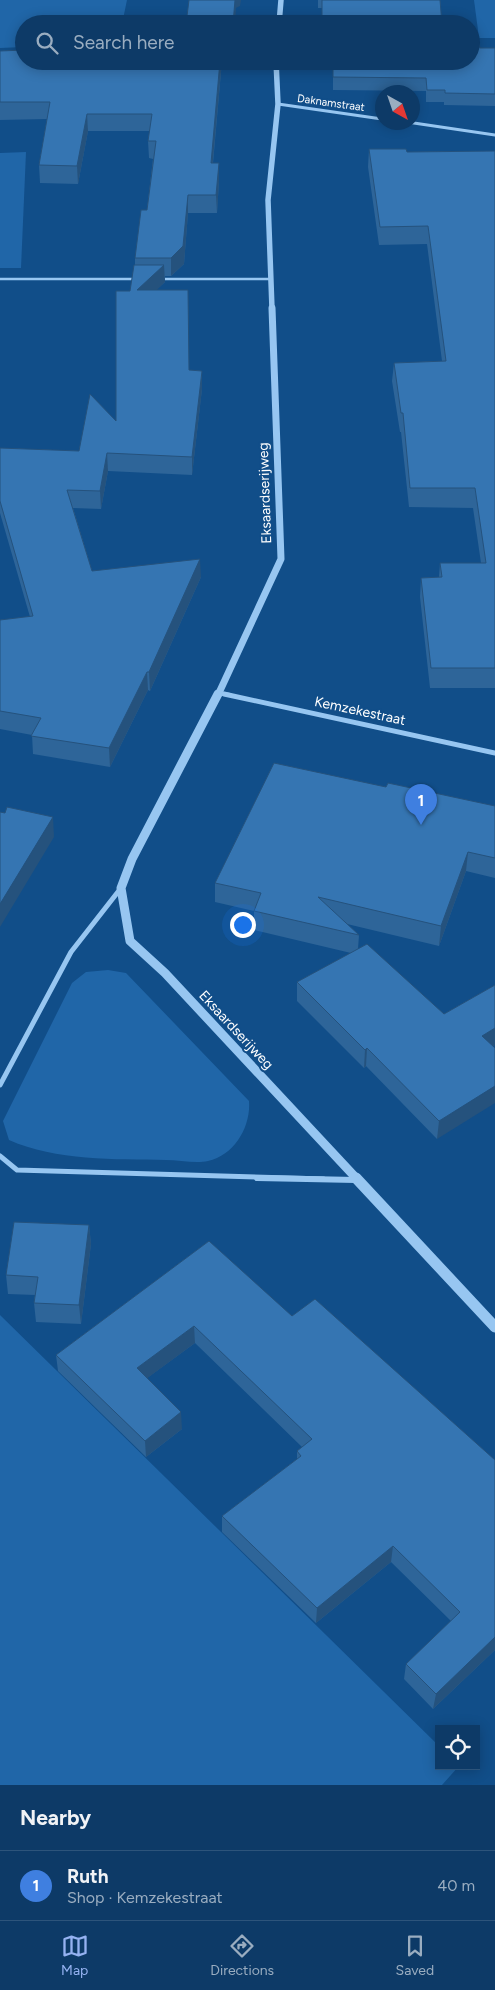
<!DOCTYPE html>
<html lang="en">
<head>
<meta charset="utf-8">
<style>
	:root { --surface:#0d3a67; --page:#16416d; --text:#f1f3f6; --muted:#9aadc0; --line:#2d547b; --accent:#95b2f1 }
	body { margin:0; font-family:Figtree,sans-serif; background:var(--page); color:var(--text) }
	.controls { position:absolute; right:15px; bottom:15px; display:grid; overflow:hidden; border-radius:0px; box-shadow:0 2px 12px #0003 }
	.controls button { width:45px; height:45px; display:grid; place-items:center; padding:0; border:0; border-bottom:1px solid var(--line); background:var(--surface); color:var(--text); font:25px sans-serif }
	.compass { position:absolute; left:375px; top:85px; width:45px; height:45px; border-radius:50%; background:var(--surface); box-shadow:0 2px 12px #0003; rotate:140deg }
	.you { position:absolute; left:242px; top:924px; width:18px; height:18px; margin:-12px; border:4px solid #fff; border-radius:50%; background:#1a73e8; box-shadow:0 0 0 8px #1a73e833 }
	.badge { display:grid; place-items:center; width:32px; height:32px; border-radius:50%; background:var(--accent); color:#fff; font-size:16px; font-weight:700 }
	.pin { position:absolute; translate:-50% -41px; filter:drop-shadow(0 1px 2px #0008) }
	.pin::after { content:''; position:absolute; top:26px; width:18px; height:15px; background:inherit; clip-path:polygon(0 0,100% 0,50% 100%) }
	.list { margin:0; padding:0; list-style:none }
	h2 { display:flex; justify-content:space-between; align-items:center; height:65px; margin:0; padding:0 20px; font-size:21px }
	h2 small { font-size:16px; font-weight:400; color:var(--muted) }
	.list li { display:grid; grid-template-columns:32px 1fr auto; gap:15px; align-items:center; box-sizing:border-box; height:70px; padding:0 20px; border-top:1px solid var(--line) }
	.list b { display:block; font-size:19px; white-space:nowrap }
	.list p { margin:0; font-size:16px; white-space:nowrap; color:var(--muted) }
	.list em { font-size:16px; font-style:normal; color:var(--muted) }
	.icon { flex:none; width:28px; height:28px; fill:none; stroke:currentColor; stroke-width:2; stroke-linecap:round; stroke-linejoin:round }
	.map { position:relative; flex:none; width:495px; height:1785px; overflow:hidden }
	.search { position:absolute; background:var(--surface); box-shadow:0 2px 12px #0003; left:15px; right:15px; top:15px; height:55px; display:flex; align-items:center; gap:12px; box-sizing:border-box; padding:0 18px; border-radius:28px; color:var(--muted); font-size:19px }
	.sheet { height:135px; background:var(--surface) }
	nav { display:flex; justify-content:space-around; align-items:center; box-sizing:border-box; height:70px; border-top:1px solid var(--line); background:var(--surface); font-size:14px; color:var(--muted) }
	nav a { display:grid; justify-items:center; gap:2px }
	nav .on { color:var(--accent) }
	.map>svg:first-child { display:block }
</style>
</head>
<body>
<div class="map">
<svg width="495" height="1785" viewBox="0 0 495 1785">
	<rect width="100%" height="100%" fill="#114e89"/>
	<g fill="#2066a8">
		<polygon points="0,0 127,0 122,24 24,24 24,47 0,48"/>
		<polygon points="474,0 495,0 495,38 479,38"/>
		<polygon points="26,152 21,268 0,268 0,153"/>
		<path d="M108,970L126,973L249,1101C251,1126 235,1155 208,1161C196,1164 179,1160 166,1160C115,1159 56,1161 9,1140L3,1121L72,983L86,972Z"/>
		<polygon points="0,1315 439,1746 439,1766 459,1766 442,1785 0,1785"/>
	</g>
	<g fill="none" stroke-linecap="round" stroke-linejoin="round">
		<g stroke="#97c6f1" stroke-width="2.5">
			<polyline points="0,279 136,279"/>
			<polyline points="161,279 271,279"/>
		</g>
		<g stroke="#97c6f1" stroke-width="3">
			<polyline points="278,104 382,119"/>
			<polyline points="407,122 495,135"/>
		</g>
		<polyline stroke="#97c6f1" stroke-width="4" points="219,693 230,695"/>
		<g stroke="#97c6f1" stroke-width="5">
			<polyline points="224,694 495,753"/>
			<polyline points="0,1085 71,952 121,888"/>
			<polyline points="0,1156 17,1170 324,1179"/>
		</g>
		<polyline stroke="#97c6f1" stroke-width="6" points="257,1178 356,1180"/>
		<g stroke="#97c6f1" stroke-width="5.5">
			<polyline points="279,24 281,0"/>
			<polyline points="272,309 268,200 278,104 276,61"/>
		</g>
		<polyline stroke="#97c6f1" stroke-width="7" points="218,695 281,559 272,308"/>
		<polyline stroke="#97c6f1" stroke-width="9" points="218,694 132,859 121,888 130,941 165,973 357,1179"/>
		<polyline stroke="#97c6f1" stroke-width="11" points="356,1178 495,1327"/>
	</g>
	<g fill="#2e6599">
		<polygon points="318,0 440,0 322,8 318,8"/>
		<polygon points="480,48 495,48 495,106 444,105 444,102 426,102 426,91 333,90 333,61 471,61"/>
		<polygon points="0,51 24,61 222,61 213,163 219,181 217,213 188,213 184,264 171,276 165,276 165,282 156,290 189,370 202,371 202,389 192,475 108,471 101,509 73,508 92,571 201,577 150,691 148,690 110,767 33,754 32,735 0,729 0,620 30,617 0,513 0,448 79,451 116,421 130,291 135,265 135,258 147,210 153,159 149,158 148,141 150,131 88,131 78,184 40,183 39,165 47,119 0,120"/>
		<polygon points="369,149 407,152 495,151 495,688 430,688 420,597 421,578 439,577 440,563 481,563 473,508 409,507 401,432 400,432 392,381 394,363 442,361 427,244 379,245 368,167"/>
		<polygon points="386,787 495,806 495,878 466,871 439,946 347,924 359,935 358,949 444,1014 495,985 495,1045 493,1046 437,1139 366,1066 364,1068 297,1001 297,982 351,953 254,930 254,911 215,902 215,883"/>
		<polygon points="89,1225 91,1244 81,1324 36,1322 34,1303 35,1295 8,1294 6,1275"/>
		<polygon points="209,1241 495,1650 433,1709 404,1679 406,1664 451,1621 391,1562 316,1623 222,1532 222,1516 297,1459 297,1451 302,1447 195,1343 147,1378 182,1429 146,1457 58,1371 56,1355"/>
	</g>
	<g fill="#25527d">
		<polygon points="235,0 241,0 240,6 236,8 235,24 233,24"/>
		<polygon points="220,61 222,61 211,181 211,163"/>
		<polygon points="87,114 88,131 78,184 77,166"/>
		<polygon points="219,163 219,181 217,213 216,195"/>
		<polygon points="188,195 188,213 184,264 171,276 171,258"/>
		<polygon points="164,265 165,282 138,308 137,290"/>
		<polygon points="202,371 202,389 192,475 192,457"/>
		<polygon points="107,453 108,471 101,509 100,491"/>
		<polygon points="200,559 201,577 150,691 149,672"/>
		<polygon points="147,672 148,690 110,767 109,748"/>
		<polygon points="53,817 54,837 0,927 0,904"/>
		<polygon points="468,852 466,871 439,946 441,926"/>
		<polygon points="495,1028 495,1045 479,1054 482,1036"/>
		<polygon points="367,1048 366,1066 364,1068 365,1050"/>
		<polygon points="495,1086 495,1103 437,1139 439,1121"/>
		<polygon points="89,1225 91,1244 81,1324 79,1305"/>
		<polygon points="194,1326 195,1343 138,1385 137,1368"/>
		<polygon points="181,1412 182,1429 146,1457 145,1441"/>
		<polygon points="393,1546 391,1562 316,1623 317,1608"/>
		<polygon points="495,1637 495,1650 433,1709 436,1694"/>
	</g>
	<g fill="#3575b2" stroke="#25527d">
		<polygon points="189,0 235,0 233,24 186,24"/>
		<polygon points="322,0 440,0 442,24 322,24"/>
		<polygon points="471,44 479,44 480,48 495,48 495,94 445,93 445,90 427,90 426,78 333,77 333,61 471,61"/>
		<polygon points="24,50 24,61 220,61 211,163 219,163 216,195 188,195 183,246 171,258 135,258 141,210 147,210 156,141 148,141 152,114 87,114 77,166 39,165 50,102 0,102 0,51"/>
		<polygon points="369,149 406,149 407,152 495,151 495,668 431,668 421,578 442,577 440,563 486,563 475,488 410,488 403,413 401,413 394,363 446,361 428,226 380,227"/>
		<polygon points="134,265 164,265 137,290 188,290 189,370 202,371 192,457 107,453 100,491 67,490 92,571 200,559 149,672 147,672 109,748 31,736 41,718 0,711 0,620 33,616 0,501 0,448 79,451 90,394 116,421 116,291 130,291"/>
		<polygon points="274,763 386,787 388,783 495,806 495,858 468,852 441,926 318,897 359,935 254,911 261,893 215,883"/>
		<polygon points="7,807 53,817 0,904 0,812 5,813"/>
		<polygon points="367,944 444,1014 495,985 495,1028 482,1036 495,1048 495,1086 439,1121 367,1048 365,1050 297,982"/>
		<polygon points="14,1222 89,1225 79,1305 34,1303 38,1277 6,1275"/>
		<polygon points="209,1241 292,1316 315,1299 495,1460 495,1637 436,1694 406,1664 460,1612 393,1546 317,1608 222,1516 301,1456 297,1451 312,1439 194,1326 137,1368 181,1412 145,1441 56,1355"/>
	</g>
	<g text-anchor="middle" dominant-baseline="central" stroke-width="4" stroke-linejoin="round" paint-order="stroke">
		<g font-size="11" fill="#fff" stroke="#114e89">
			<text transform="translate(331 103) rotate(8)">Daknamstraat</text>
		</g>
		<g font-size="14" fill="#fff" stroke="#114e89">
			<text transform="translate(265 493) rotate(-92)">Eksaardserijweg</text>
			<text transform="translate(360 711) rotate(12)">Kemzekestraat</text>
			<text transform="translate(236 1030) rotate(47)">Eksaardserijweg</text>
		</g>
	</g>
</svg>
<div class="controls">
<button><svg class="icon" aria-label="locate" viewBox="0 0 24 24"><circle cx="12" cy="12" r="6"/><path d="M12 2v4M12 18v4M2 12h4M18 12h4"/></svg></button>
</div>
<svg class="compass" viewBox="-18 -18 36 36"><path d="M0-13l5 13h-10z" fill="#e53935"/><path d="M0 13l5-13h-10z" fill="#9aadc0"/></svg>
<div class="you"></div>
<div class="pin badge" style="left:421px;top:825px;background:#3f7fe0">1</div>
<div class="search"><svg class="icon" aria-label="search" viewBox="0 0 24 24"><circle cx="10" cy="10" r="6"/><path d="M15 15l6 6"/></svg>Search here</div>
</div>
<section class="sheet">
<h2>Nearby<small></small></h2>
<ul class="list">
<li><span class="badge" style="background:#3f7fe0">1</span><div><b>Ruth</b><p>Shop · Kemzekestraat</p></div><em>40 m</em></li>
</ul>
</section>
<nav>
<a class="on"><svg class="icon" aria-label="map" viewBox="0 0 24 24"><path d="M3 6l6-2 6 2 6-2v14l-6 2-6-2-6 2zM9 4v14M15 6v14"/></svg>Map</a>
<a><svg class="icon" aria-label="directions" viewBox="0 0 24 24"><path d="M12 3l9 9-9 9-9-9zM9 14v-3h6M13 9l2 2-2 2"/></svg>Directions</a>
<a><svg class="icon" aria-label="saved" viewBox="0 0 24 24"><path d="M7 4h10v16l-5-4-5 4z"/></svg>Saved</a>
</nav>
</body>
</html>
